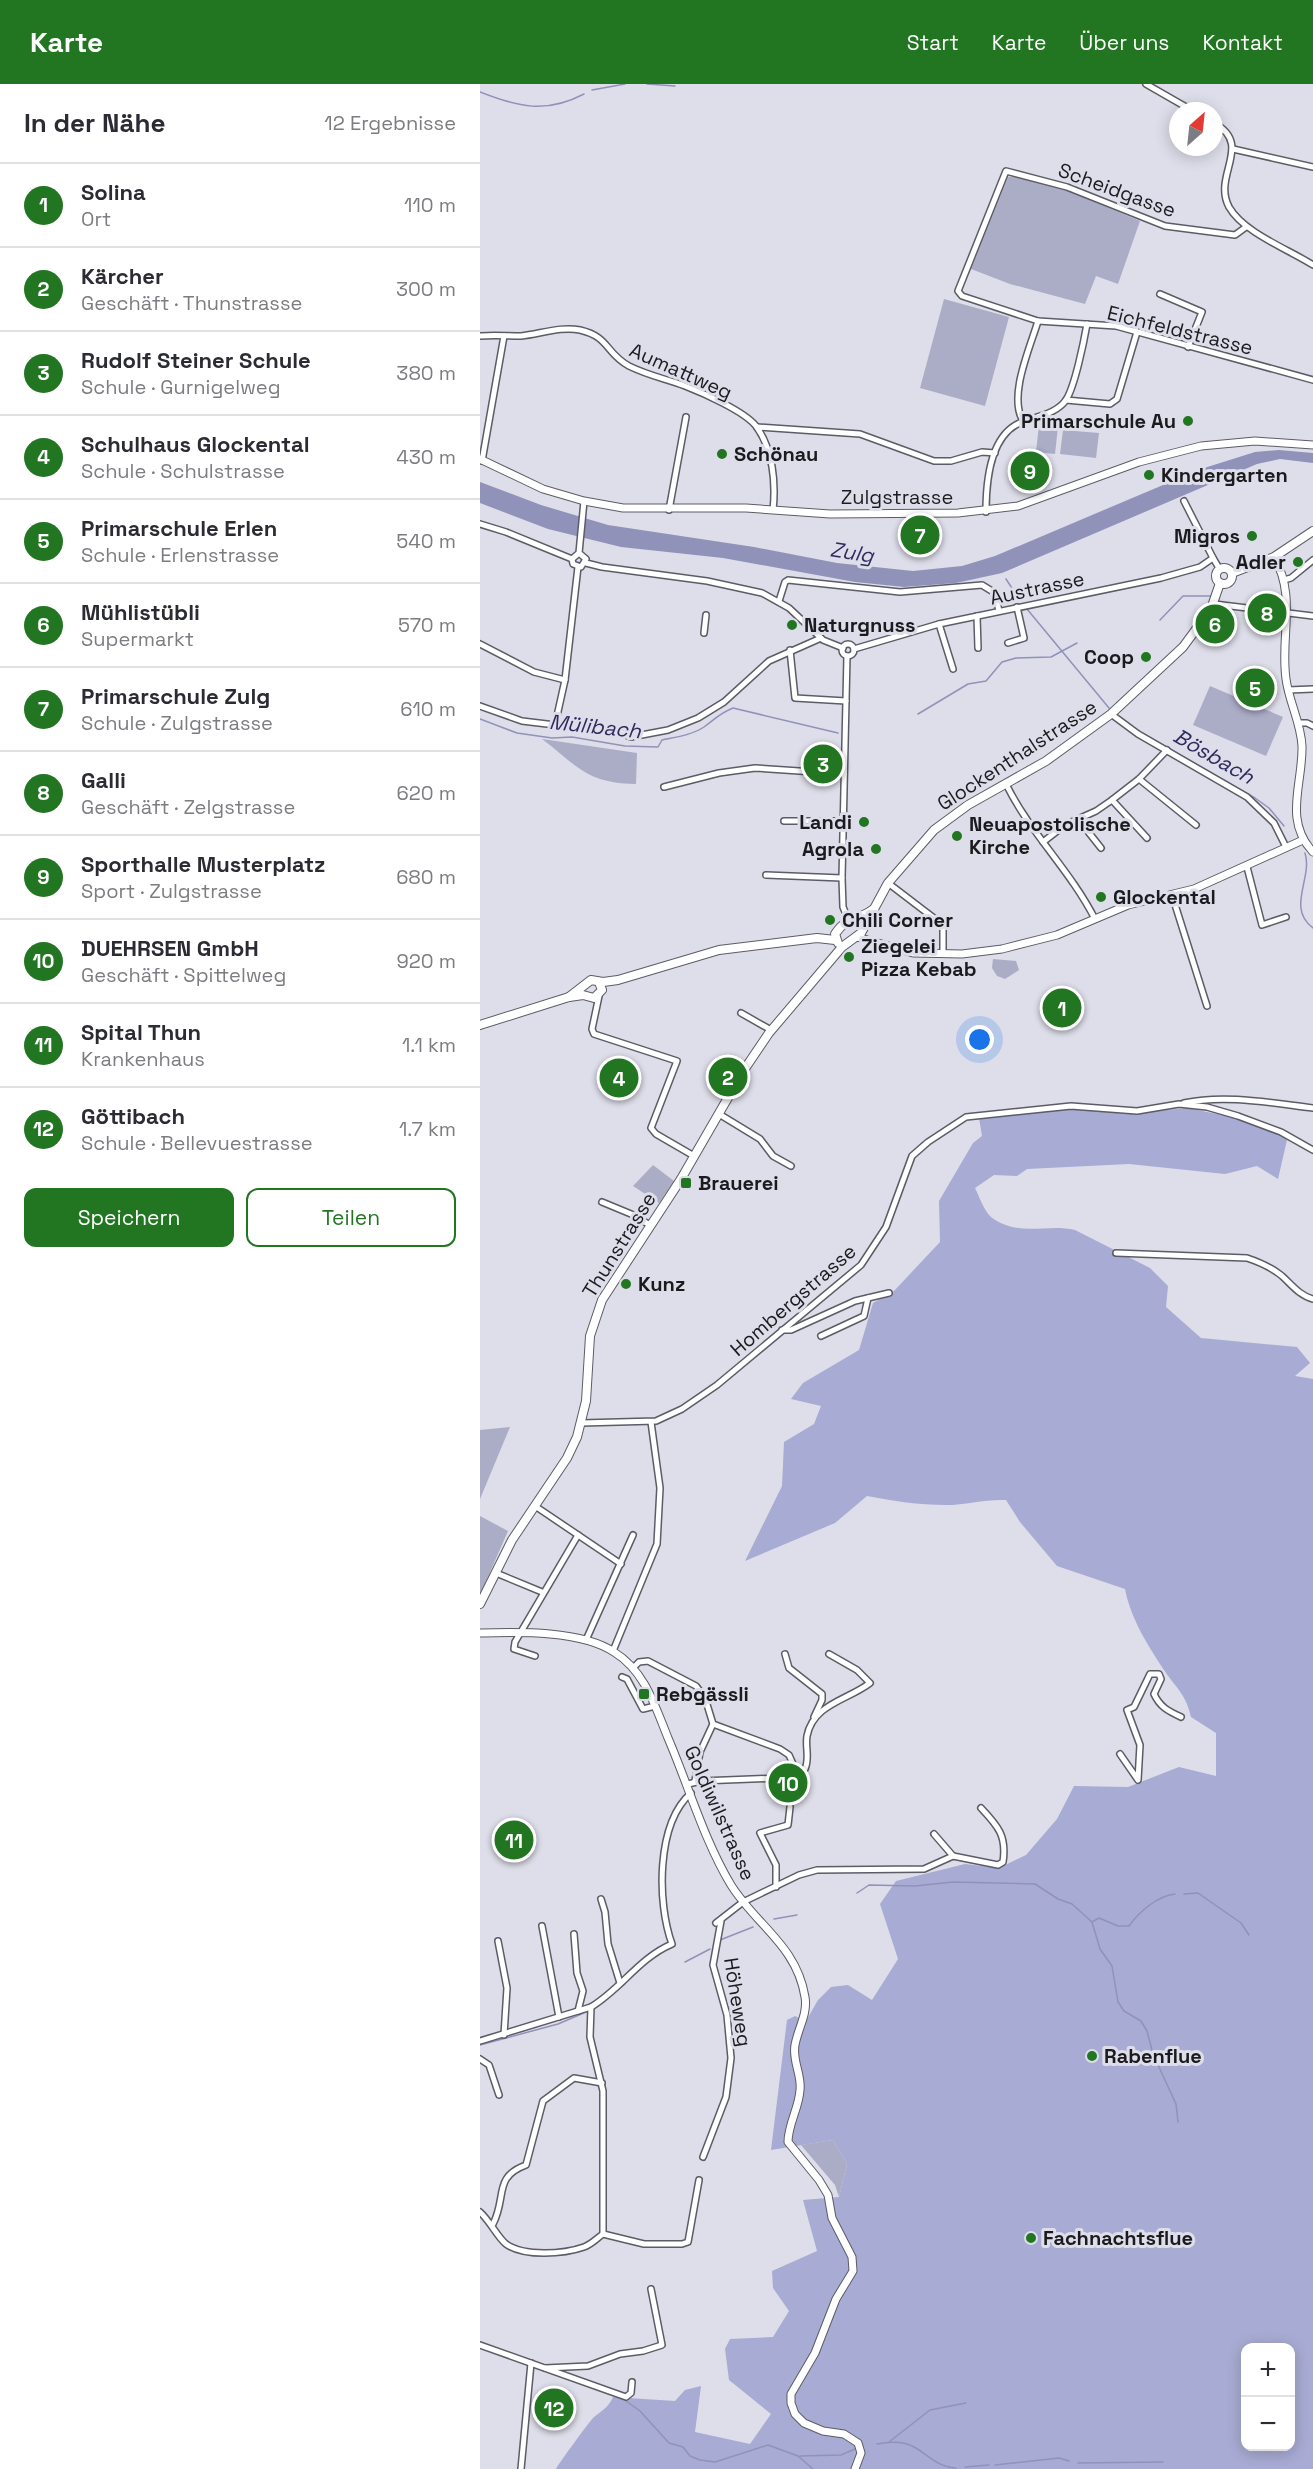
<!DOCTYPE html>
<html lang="de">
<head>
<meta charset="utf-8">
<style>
	:root { --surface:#fff; --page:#f7f7f7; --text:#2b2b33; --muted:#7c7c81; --line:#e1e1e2; --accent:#227622 }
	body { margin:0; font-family:"Space Grotesk",sans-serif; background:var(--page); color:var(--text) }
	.controls { position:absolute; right:18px; bottom:18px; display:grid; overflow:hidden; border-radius:12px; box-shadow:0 3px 15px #0003 }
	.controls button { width:54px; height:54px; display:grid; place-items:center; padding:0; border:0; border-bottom:2px solid var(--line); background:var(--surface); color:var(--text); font:30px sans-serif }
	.compass { position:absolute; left:689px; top:18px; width:54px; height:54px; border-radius:50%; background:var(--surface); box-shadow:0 3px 15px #0003; rotate:27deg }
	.you { position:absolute; left:500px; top:956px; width:21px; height:21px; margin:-15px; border:4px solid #fff; border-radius:50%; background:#1a73e8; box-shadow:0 0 0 9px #1a73e833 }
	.badge { display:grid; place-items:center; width:39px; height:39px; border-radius:50%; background:var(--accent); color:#fff; font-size:20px; font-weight:700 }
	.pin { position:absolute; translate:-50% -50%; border:3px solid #fff; box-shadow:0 2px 6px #0006 }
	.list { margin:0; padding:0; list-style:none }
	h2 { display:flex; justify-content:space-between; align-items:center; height:78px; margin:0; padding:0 24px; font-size:26px }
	h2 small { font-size:20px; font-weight:400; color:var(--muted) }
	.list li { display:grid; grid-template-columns:39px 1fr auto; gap:18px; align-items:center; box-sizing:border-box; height:84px; padding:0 24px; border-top:2px solid var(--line) }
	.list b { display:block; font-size:22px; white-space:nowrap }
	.list p { margin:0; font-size:20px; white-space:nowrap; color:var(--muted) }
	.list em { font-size:20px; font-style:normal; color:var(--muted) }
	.actions { display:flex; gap:12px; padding:18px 24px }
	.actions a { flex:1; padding:14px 0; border:2px solid var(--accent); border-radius:12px; text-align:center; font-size:21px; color:var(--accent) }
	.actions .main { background:var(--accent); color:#fff }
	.map { position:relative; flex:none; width:833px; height:2385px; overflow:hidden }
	header { display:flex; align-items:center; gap:36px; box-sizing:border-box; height:84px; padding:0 30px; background:var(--accent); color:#fff }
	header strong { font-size:28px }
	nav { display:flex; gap:33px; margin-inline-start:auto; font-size:21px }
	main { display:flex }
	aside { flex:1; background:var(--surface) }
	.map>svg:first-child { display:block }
</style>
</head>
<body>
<header>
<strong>Karte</strong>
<nav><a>Start</a><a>Karte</a><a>Über uns</a><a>Kontakt</a></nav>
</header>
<main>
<aside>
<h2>In der Nähe<small>12 Ergebnisse</small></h2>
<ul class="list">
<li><span class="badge">1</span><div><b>Solina</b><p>Ort</p></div><em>110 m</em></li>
<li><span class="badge">2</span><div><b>Kärcher</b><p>Geschäft · Thunstrasse</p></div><em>300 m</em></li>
<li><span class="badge">3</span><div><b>Rudolf Steiner Schule</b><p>Schule · Gurnigelweg</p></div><em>380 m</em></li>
<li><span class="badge">4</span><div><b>Schulhaus Glockental</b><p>Schule · Schulstrasse</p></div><em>430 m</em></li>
<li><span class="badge">5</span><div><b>Primarschule Erlen</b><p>Schule · Erlenstrasse</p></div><em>540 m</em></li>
<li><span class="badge">6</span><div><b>Mühlistübli</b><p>Supermarkt</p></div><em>570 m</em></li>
<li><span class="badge">7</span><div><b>Primarschule Zulg</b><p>Schule · Zulgstrasse</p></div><em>610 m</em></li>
<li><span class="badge">8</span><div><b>Galli</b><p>Geschäft · Zelgstrasse</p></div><em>620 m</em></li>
<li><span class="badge">9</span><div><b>Sporthalle Musterplatz</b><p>Sport · Zulgstrasse</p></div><em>680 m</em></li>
<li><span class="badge">10</span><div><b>DUEHRSEN GmbH</b><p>Geschäft · Spittelweg</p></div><em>920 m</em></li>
<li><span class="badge">11</span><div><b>Spital Thun</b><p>Krankenhaus</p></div><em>1.1 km</em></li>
<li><span class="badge">12</span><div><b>Göttibach</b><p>Schule · Bellevuestrasse</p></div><em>1.7 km</em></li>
</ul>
<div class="actions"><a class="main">Speichern</a><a>Teilen</a></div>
</aside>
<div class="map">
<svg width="833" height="2385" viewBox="0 0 833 2385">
	<rect width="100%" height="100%" fill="#dddee9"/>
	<g fill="#abadc7">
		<polygon points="535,92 586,106 660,137 638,200 616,192 605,220 530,200 491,185 528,93"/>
		<polygon points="464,215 529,233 505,322 440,304"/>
		<polygon points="559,341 578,343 575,370 556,368"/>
		<polygon points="583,346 619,349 616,374 580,370"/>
		<polygon points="730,602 803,633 786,672 713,641"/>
		<path d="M62,655L157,669L156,700C106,699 99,683 62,655Z"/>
		<polygon points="513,875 536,877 539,886 525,895 517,892 512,884"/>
		<polygon points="173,1081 194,1097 179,1119 153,1102"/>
		<polygon points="30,1343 0,1415 0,1346"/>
		<polygon points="0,1432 28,1447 0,1511"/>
		<polygon points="353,2056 367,2080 359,2113 355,2101 321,2061"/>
	</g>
	<path fill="#a8abd3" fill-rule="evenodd" d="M591,1024L655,1029L707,1024L757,1034L801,1051L807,1056L798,1095L777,1082L745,1090L649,1080L547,1085L537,1092L514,1091L495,1104C499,1112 504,1127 511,1133C539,1154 566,1139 595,1146L670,1184L688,1202L686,1223L721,1254L817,1263L830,1279L815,1292L833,1295V2385H76C77,2382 109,2338 113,2334C121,2327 129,2323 133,2313L195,2317L205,2306L221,2302L215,2348L270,2360L291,2330L249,2296L245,2265L250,2255L293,2253L309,2227L293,2204L292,2187L337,2167L323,2116L359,2113L367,2080L353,2056L291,2066L307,1936L315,1932L326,1937L338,1916L351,1903L368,1901L392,1916L418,1875L400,1820L416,1797L485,1780L519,1784L546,1771L577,1735L594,1702L648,1703L699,1683L736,1692V1649L711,1633C706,1611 698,1606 686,1589C669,1563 651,1536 645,1505L577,1482L540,1438L526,1416C505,1415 486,1421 466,1421C439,1421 413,1417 387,1412L355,1439L265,1477L302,1402L304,1358L334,1340L341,1322L311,1315L323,1299L379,1266L393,1219L414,1207L460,1158L459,1117L493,1059L502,1052L499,1034ZM766,2264H810V2362H766Z"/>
	<polygon fill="#9092b9" points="799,366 833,369 833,379 800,375 777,380 522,489 476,499 424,503 375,498 243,474 141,463 68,445 0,419 0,398 61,421 128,441 274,463 357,479 433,487 482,482 515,472 721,385 775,368"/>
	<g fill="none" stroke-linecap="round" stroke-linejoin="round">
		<g stroke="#9092b9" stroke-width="1.5">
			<polyline points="167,0 195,2"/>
			<polyline points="112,6 145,0"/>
			<path d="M0,8C38,23 66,30 104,10"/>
			<polyline points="526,495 539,515"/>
			<polyline points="770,522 798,525"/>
			<polyline points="547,525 629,624"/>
			<polyline points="819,528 833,529"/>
			<polyline points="680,536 703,512 731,512"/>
			<polyline points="438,630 488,600 506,597 522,578 536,574 571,573 597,559"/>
			<path d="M0,635L37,649L72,654L92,653L145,662L178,663L182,656C196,653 212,651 224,643C235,635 240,629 253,624L358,649"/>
			<polyline points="655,645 775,714 789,724 804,742"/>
			<path d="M825,769C833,794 806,824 833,844"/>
			<polyline points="377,1809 389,1801 435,1802 473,1798 555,1800 578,1815 592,1820 612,1838 620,1865 632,1882 638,1918 644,1927 661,1937 667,1947 673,1970 696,2020 698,2038"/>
			<polyline points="704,1810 718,1809 761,1839 769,1851"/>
			<polyline points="294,1835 317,1831"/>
			<path d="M612,1838L619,1834L638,1842H649C659,1828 677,1812 695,1810"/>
			<polyline points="240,1856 273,1843"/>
			<polyline points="205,1878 230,1865"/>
			<polyline points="115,1924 145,1900"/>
			<polyline points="0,1961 78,1940 106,1928"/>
			<polyline points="146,2317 160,2327 189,2359 203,2363 210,2372 220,2376 235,2378 288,2361 318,2372 333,2385"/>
			<polyline points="409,2358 450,2326 486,2319"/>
			<path d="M397,2360C408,2358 424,2357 434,2363C450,2372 457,2383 476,2384"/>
			<polyline points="320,2372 361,2371 375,2365"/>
			<polyline points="598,2379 683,2378"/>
			<polyline points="515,2381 579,2374 589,2377"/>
			<polyline points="485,2383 509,2381"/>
		</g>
		<g stroke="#5b5c66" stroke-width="8">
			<g id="minor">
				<polyline points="666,0 713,27"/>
				<path d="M734,39C774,61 732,91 749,123C764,149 808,165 833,181"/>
				<polyline points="753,65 833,83"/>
				<polyline points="766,143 755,151 685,142 587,103 526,87 478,207 482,212 558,237 636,242 833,296"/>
				<polyline points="680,210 722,228 708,263"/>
				<path d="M0,252C14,251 27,252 41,252C60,250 81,242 100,246C130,253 125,269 149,282C167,291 186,295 205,302C223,309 264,327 276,342C293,365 296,399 293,426"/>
				<polyline points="586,316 630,320 637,315 657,248"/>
				<path d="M543,337C528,312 550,264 558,237"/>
				<polyline points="277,343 380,350 454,377 471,377 502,368 515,369"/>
				<polyline points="2,377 24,252"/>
				<polyline points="704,417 733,474"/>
				<polyline points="189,426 206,333"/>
				<path d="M506,428C506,397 510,347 545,337C559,332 577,329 586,316C595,302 604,257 607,240"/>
				<polyline points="0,440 26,448 92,475"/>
				<polyline points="99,469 106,475 101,483 93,480 92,475 99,469 104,417"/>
				<polyline points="106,479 122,483 227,497 282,509 309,524 343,556 363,564"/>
				<polyline points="804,496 811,494 833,476"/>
				<polyline points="299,517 305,498 308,496 420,508 502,501 515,509 519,527"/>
				<polyline points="734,520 833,532"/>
				<polyline points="497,532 498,564"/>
				<polyline points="459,540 473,585"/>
				<polyline points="224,549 226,531"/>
				<polyline points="528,559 544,554 537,523"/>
				<polyline points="0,560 54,588 85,596"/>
				<circle cx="368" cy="566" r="6"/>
				<polyline points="374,565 459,540 681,494 720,483 733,474 739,484"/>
				<polyline points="310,566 315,614 366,617"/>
				<polyline points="367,572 362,794 363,823 368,835"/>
				<polyline points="808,606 833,605"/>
				<polyline points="0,622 42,637 159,651"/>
				<polyline points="631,630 658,650 767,713 794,739 806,763"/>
				<polyline points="818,639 827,639 833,642"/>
				<polyline points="75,641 85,596 98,483"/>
				<polyline points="135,647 151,653 188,646 218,634 244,618 289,577 341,554"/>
				<polyline points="659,695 716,741"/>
				<path d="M526,700C550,749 590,786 615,835"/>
				<polyline points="184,703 239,689 275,684 364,690"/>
				<polyline points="632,716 667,754"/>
				<polyline points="598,735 621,764"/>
				<polyline points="304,737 363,737"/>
				<polyline points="563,758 585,741 616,727 632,716 659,695 687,666"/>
				<polyline points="767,783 782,841 806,833"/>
				<polyline points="286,791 362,794"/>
				<polyline points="408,799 463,841 463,870"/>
				<polyline points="692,811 727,922"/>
				<polyline points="119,912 112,945 114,950 197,977 171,1044 176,1050 214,1072"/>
				<polyline points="261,929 291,946"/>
				<path d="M704,1019C745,1010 791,1019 833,1024"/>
				<polyline points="239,1030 280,1055 293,1072 311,1082"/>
				<polyline points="122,1118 151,1130 170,1141"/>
				<path d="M636,1169L767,1174C779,1178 791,1183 802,1192C812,1201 820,1212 833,1215"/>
				<polyline points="302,1246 311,1246 375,1217 409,1209"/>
				<polyline points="341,1252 384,1232 388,1214"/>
				<polyline points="101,1339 176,1337 202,1325 237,1301 381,1181 406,1143 432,1072 448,1058 486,1033 591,1022 657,1027 699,1020 727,1023 758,1032 801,1048 833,1066"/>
				<polyline points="55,1422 141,1480"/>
				<polyline points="16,1489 62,1508"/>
				<polyline points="106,1556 153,1451"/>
				<polyline points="133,1567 177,1460 180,1404 171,1338"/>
				<polyline points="305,1570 309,1584 342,1610 342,1616 334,1633"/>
				<polyline points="55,1572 34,1565 35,1558 98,1451"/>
				<polyline points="153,1584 159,1578 168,1577 216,1602 225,1614 233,1640"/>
				<polyline points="142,1593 147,1595 163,1625 175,1622"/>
				<path d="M640,1670L658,1696L660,1661L647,1626L654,1623L670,1590H679L681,1595L674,1610C680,1623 688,1627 701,1633"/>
				<polyline points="215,1697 220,1668 233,1640 300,1665 309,1671 317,1689"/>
				<path d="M208,1700L221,1697L300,1694L325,1685C330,1674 325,1663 327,1652C333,1620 368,1616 390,1599L377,1586L349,1570"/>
				<polyline points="454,1750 473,1772"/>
				<polyline points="296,1803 296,1781 280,1749 308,1741 310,1723"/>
				<polyline points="121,1815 125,1828 128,1860 140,1899"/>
				<path d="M236,1839L263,1818L319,1791L337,1786L444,1785L473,1772L518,1781L523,1778C527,1752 518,1742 501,1724"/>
				<polyline points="62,1842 79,1933"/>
				<polyline points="94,1850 97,1889 103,1907 98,1927"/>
				<polyline points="18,1857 27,1904 24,1951"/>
				<polyline points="111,1923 110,1953 123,2007 123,2150"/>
				<path d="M0,1957L111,1923C141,1905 159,1874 192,1860C177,1819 176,1740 211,1709"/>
				<polyline points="0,1975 9,1981 19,2011"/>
				<polyline points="223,2073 246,2013 251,1974 247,1931 233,1881 241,1837"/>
				<path d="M0,2128C10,2137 18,2154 26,2160C44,2173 84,2170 104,2163C112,2160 117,2154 123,2150L164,2160H202L208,2158L219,2096"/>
				<path d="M13,2140C27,2113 13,2093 46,2081L63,2017L94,1994L122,1999"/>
				<polyline points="0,2261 146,2313 151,2309 152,2298"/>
				<polyline points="65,2284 108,2282 140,2270 163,2267 182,2261 171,2205"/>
				<polyline points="41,2385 51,2279"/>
			</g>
		</g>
		<g stroke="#5b5c66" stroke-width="9">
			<g id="tertiary">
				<polyline points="0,375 63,405 104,417 143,424 266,424 350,430 478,429 538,422 659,378 721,362 775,357 833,361"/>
				<path d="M794,473C817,512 800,553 806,595C809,618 821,639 822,662C823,700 803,736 833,768"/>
				<polyline points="377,853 433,869 482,870 522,865 577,851 648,821 714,805 823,756"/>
				<path d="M0,1549C38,1548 101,1546 134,1568C165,1587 175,1622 188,1654C209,1703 224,1756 251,1801C276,1841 317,1862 325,1913C328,1930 318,1944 315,1961C312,1977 322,1991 320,2006C319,2024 308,2040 308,2058L339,2096L348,2111L352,2134L372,2173L373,2187L356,2215L335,2269L311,2310V2319L315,2330L324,2339L343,2347L364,2350L378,2359L381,2369L375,2385"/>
			</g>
		</g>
		<g stroke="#5b5c66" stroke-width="10">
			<g id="secondary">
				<circle cx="744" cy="492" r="8"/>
				<polyline points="752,489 794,473 833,447"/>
				<path d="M358,859L355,850C367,832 377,837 392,826"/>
				<polyline points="89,913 111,896 123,898 138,896 239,866 337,854 355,856"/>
				<polyline points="0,941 89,913 103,911 114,914 122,906 119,898"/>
				<polyline points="0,1520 32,1456 87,1374 97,1353 106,1317 110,1252 122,1216 201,1095 264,986 289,949 362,863 381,849 408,799 454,746 488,721 566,677 631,630 703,563 731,525 740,499"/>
			</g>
		</g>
		<use href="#minor" stroke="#fff" stroke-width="5"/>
		<use href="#tertiary" stroke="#fff" stroke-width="7"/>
		<use href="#secondary" stroke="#fff" stroke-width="8"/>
	</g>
	<g fill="#227622" stroke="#dddee9" stroke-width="2">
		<circle cx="708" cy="337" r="6"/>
		<circle cx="242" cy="370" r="6"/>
		<circle cx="669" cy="391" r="6"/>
		<circle cx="772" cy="452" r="6"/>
		<circle cx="818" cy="478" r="6"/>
		<circle cx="312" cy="541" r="6"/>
		<circle cx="666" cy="573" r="6"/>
		<circle cx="384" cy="738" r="6"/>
		<circle cx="477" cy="752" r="6"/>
		<circle cx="396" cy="765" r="6"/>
		<circle cx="621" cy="813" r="6"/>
		<circle cx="350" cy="836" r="6"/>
		<circle cx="369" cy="873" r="6"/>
		<rect x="200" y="1093" width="12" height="12" rx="3"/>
		<circle cx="146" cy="1200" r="6"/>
		<rect x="158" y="1604" width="12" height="12" rx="3"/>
		<circle cx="612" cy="1972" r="6"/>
		<circle cx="551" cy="2154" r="6"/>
	</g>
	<g text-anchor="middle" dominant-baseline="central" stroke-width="6" stroke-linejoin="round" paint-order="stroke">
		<g font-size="20" fill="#1b1b1f" stroke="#dddee9">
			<text transform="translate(637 106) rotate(20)">Scheidgasse</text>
			<text transform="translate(700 246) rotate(14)">Eichfeldstrasse</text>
			<text transform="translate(201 287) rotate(24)">Aumattweg</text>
			<text x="417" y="413">Zulgstrasse</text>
			<text transform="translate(557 504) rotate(-12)">Austrasse</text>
			<text transform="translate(537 671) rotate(-33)">Glockenthalstrasse</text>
			<text transform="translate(139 1161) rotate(-58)">Thunstrasse</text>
			<text transform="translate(313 1216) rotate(-41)">Hombergstrasse</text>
			<text transform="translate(240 1729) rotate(66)">Goldiwilstrasse</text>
			<text transform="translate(258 1918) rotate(81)">Höheweg</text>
		</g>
		<g font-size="20" font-weight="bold" fill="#1b1b1f" stroke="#dddee9" text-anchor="start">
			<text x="696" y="337" text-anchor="end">Primarschule Au</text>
			<text x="254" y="370">Schönau</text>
			<text x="681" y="391">Kindergarten</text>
			<text x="760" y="452" text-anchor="end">Migros</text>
			<text x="806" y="478" text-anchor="end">Adler</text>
			<text x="324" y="541">Naturgnuss</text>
			<text x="654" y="573" text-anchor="end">Coop</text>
			<text x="372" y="738" text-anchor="end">Landi</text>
			<text x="489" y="740">Neuapostolische<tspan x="489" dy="23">Kirche</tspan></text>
			<text x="384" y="765" text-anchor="end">Agrola</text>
			<text x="633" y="813">Glockental</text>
			<text x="362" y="836">Chili Corner</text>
			<text x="381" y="862">Ziegelei<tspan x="381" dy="23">Pizza Kebab</tspan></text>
			<text x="218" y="1099">Brauerei</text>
			<text x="158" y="1200">Kunz</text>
			<text x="176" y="1610">Rebgässli</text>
			<text x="624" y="1972">Rabenflue</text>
			<text x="563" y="2154">Fachnachtsflue</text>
		</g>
		<g font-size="21" font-style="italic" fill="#2e2c5f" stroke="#dddee9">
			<text transform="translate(372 468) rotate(9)">Zulg</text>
			<text transform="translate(115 642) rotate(6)">Mülibach</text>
			<text transform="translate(734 672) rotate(30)">Bösbach</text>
		</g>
	</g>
</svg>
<div class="controls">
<button>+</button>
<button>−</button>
</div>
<svg class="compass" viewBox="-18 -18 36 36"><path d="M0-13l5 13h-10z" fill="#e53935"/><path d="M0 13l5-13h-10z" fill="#7c7c81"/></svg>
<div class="you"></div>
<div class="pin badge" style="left:582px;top:924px">1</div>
<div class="pin badge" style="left:248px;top:993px">2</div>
<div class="pin badge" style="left:343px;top:680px">3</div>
<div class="pin badge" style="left:139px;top:994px">4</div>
<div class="pin badge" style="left:775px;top:604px">5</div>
<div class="pin badge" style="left:735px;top:540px">6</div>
<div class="pin badge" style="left:440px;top:451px">7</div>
<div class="pin badge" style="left:787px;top:529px">8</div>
<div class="pin badge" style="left:550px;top:387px">9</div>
<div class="pin badge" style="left:308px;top:1699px">10</div>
<div class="pin badge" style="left:34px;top:1756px">11</div>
<div class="pin badge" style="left:74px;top:2324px">12</div>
</div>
</main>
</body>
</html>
